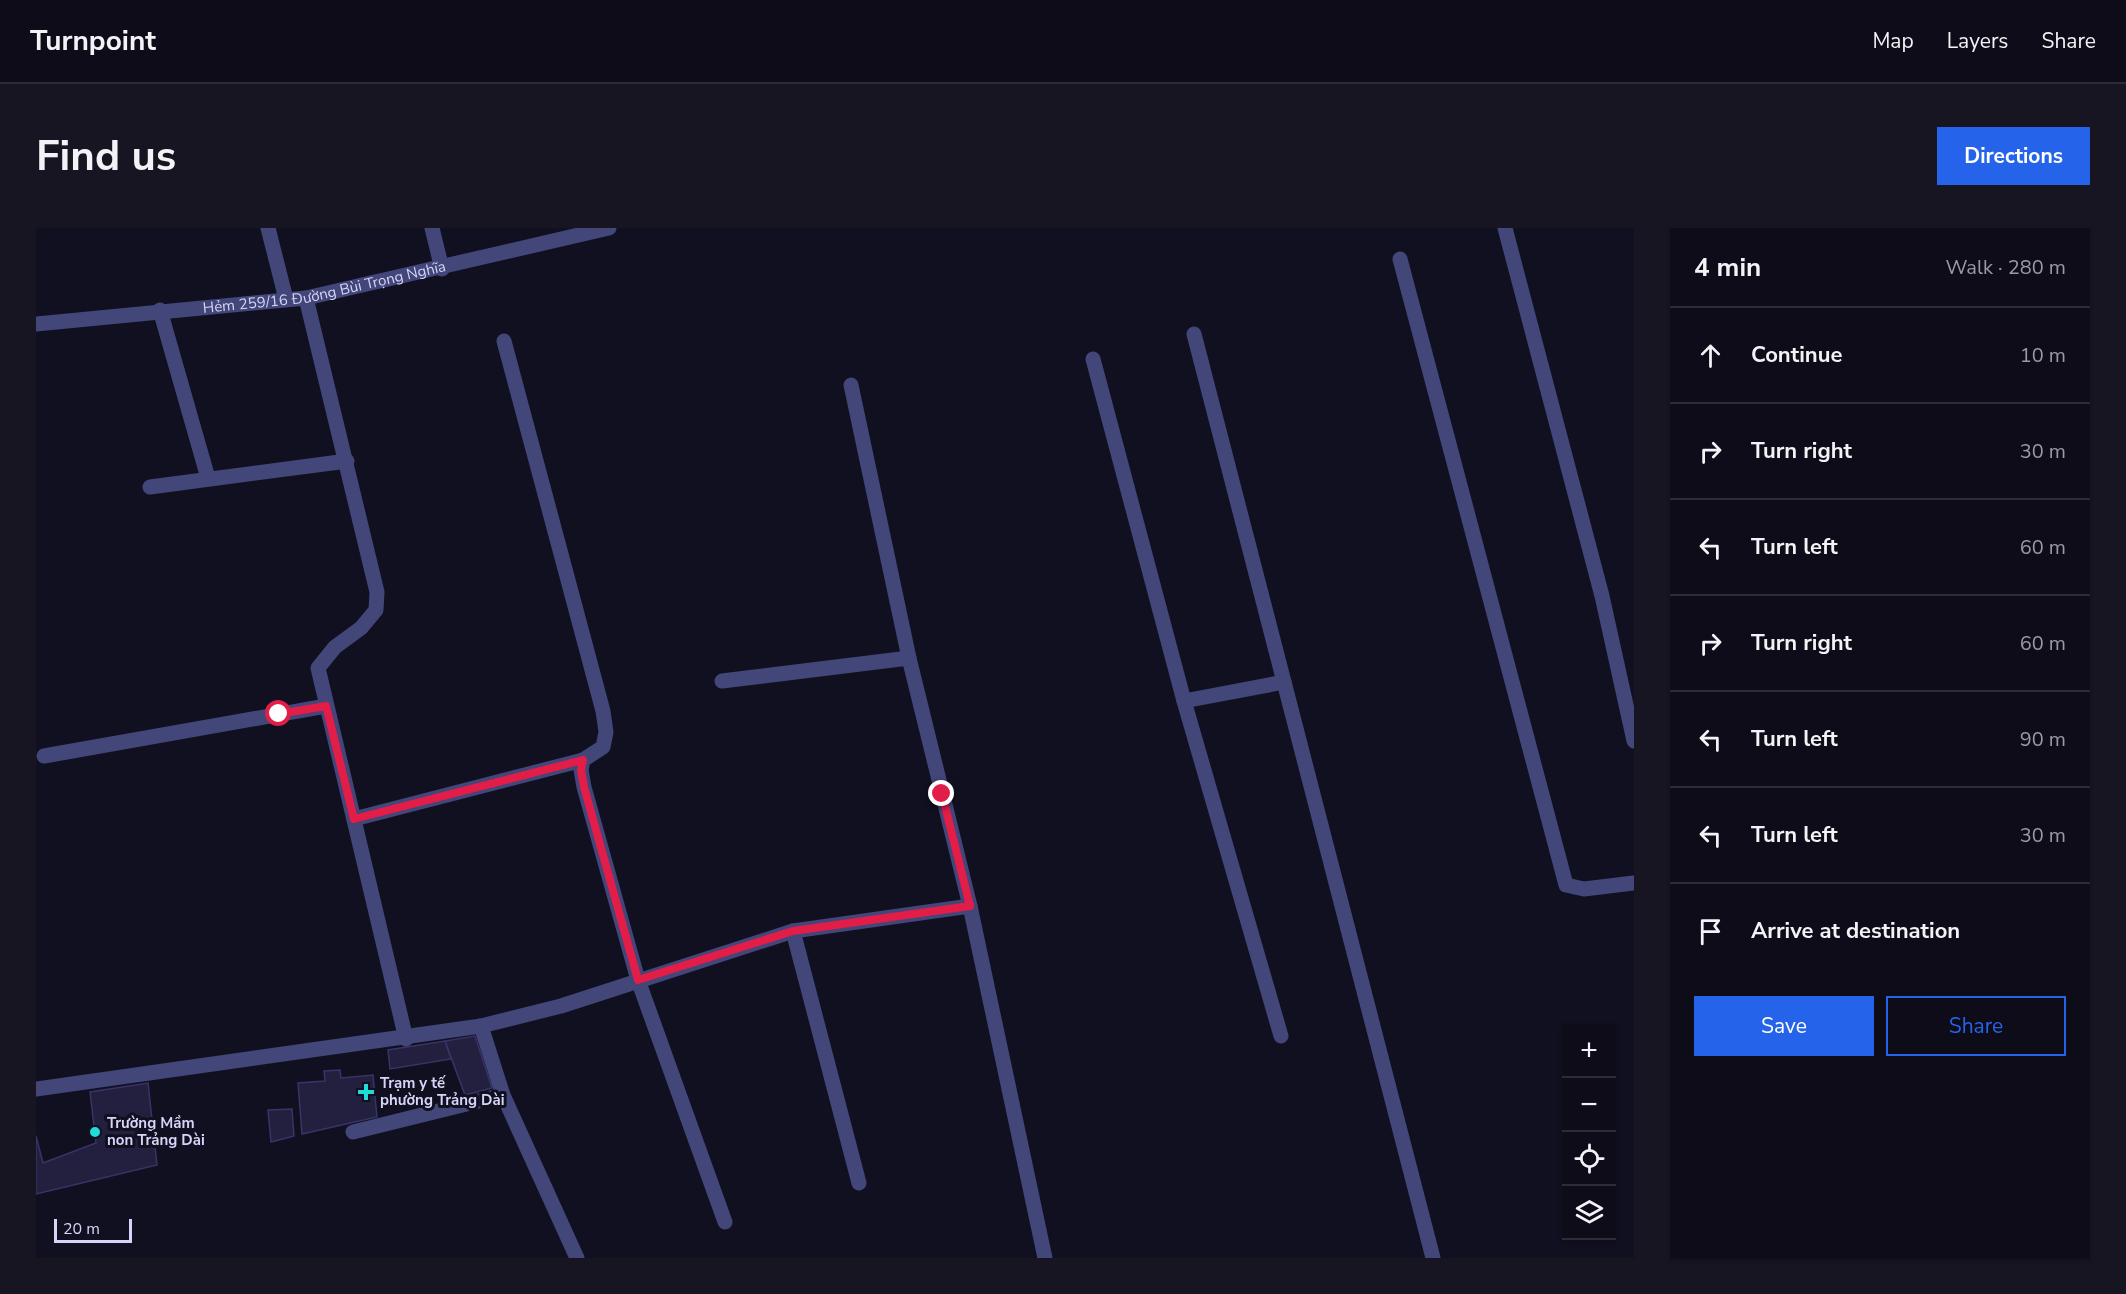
<!DOCTYPE html>
<html lang="en">
<head>
<meta charset="utf-8">
<style>
	:root { --surface:#0d0c18; --page:#161521; --text:#f1f3f6; --muted:#9a9ba2; --line:#2d2c37; --accent:#2563eb }
	body { margin:0; font-family:"Nunito Sans",sans-serif; background:var(--page); color:var(--text) }
	.controls { position:absolute; right:18px; bottom:18px; display:grid; overflow:hidden; border-radius:0px; box-shadow:0 2px 4px #0004 }
	.controls button { width:54px; height:54px; display:grid; place-items:center; padding:0; border:0; border-bottom:2px solid var(--line); background:var(--surface); color:var(--text); font:30px sans-serif }
	.scale { position:absolute; left:18px; bottom:15px; width:78px; box-sizing:border-box; padding-left:6px; border:3px solid #d5d5f9; border-top:0; font-size:16px; line-height:21px; white-space:nowrap; color:#d5d5f9; -webkit-text-stroke:4px #111020; paint-order:stroke }
	.stop { position:absolute; width:18px; height:18px; margin:-14px; border:4px solid #e11d48; border-radius:50%; background:#fff }
	.stop.end { background:#e11d48; border-color:#fff; box-shadow:0 2px 6px #0008 }
	.list { margin:0; padding:0; list-style:none }
	h2 { display:flex; justify-content:space-between; align-items:center; height:78px; margin:0; padding:0 24px; font-size:26px }
	h2 small { font-size:20px; font-weight:400; color:var(--muted) }
	.list li { display:grid; grid-template-columns:39px 1fr auto; gap:18px; align-items:center; box-sizing:border-box; height:96px; padding:0 24px; border-top:2px solid var(--line) }
	.list b { display:block; font-size:22px; white-space:nowrap }
	.list em { font-size:20px; font-style:normal; color:var(--muted) }
	.actions { display:flex; gap:12px; padding:18px 24px }
	.actions a { flex:1; padding:14px 0; border:2px solid var(--accent); border-radius:0px; text-align:center; font-size:21px; color:var(--accent) }
	.actions .main { background:var(--accent); color:#fff }
	.icon { flex:none; width:33px; height:33px; fill:none; stroke:currentColor; stroke-width:2; stroke-linecap:round; stroke-linejoin:round }
	.map { position:relative; flex:none; width:1598px; height:1030px; overflow:hidden; border-radius:0px }
	header { display:flex; align-items:center; gap:36px; box-sizing:border-box; height:84px; padding:0 30px; background:var(--surface); border-bottom:2px solid var(--line) }
	header strong { font-size:28px }
	nav { display:flex; gap:33px; margin-inline-start:auto; font-size:21px }
	.intro { display:flex; align-items:center; justify-content:space-between; box-sizing:border-box; height:144px; padding:0 36px }
	h1 { margin:0; font-size:42px }
	.button { padding:15px 27px; border-radius:0px; background:var(--accent); color:#fff; font-size:21px; font-weight:700 }
	main { display:flex; gap:36px; padding:0 36px }
	aside { flex:1; background:var(--surface); border-radius:0px; box-shadow:0 2px 4px #0004 }
	.map>svg:first-child { display:block }
</style>
</head>
<body>
<header>
<strong>Turnpoint</strong>
<nav><a>Map</a><a>Layers</a><a>Share</a></nav>
</header>
<div class="intro"><h1>Find us</h1><a class="button">Directions</a></div>
<main>
<div class="map">
<svg width="1598" height="1030" viewBox="0 0 1598 1030">
	<rect width="100%" height="100%" fill="#111020"/>
	<g fill="#221f3f" stroke="#383467" stroke-width="1.5">
		<polygon points="439,808 456,860 429,867 409,813"/>
		<polygon points="409,813 415,831 354,841 352,822"/>
		<polygon points="304,842 305,850 337,847 341,889 266,906 262,855 289,853 288,843"/>
		<polygon points="112,855 121,937 0,966 0,908 7,935 60,915 54,864"/>
		<polygon points="256,881 258,908 235,914 232,882"/>
	</g>
	<g fill="none" stroke-linecap="round" stroke-linejoin="round">
		<g stroke="#424679" stroke-width="15">
			<polyline points="232,0 250,71"/>
			<polyline points="396,0 406,41"/>
			<polyline points="1469,0 1566,368 1598,513"/>
			<polyline points="1364,31 1530,657 1548,661 1598,655"/>
			<polyline points="270,70 341,364 340,382 325,400 299,419 282,440 370,811"/>
			<polyline points="124,82 172,250"/>
			<path id="s1" d="M0,96L270,70L573,0"/>
			<polyline points="1158,106 1397,1030"/>
			<polyline points="468,113 567,483 570,504 567,519 547,532 545,542 548,559 602,752 689,994"/>
			<polyline points="1057,131 1148,473 1245,808"/>
			<polyline points="815,157 873,430 934,678 1009,1030"/>
			<polyline points="114,259 311,233"/>
			<polyline points="686,453 873,430"/>
			<polyline points="1148,473 1248,454"/>
			<polyline points="8,528 290,478"/>
			<polyline points="318,591 547,532"/>
			<polyline points="757,703 823,955"/>
			<polyline points="445,798 467,867 541,1030"/>
			<polyline points="0,861 445,798 525,778 757,703 934,678"/>
			<polyline points="317,904 467,867"/>
		</g>
	</g>
	<g fill="none" stroke-linecap="round" stroke-linejoin="round">
		<polyline stroke="#e11d48" stroke-width="8" points="243,486 290,478 318,591 547,532 545,542 548,559 602,752 757,703 934,678 906,566"/>
	</g>
	<g fill="#1fdcd9" stroke="#111020" stroke-width="2">
		<path d="M327 855h6v6h6v6h-6v6h-6v-6h-6v-6h6z"/>
		<circle cx="59" cy="904" r="6"/>
	</g>
	<g text-anchor="middle" dominant-baseline="central" stroke-width="6" stroke-linejoin="round" paint-order="stroke">
		<g font-size="15" fill="#d5d5f9" stroke="#111020">
			<text stroke="none"><textPath href="#s1" startOffset="291">Hẻm 259/16 Đường Bùi Trọng Nghĩa</textPath></text>
		</g>
		<g font-size="15" font-weight="bold" fill="#d5d5f9" stroke="#111020" text-anchor="start">
			<text x="344" y="855">Trạm y tế<tspan x="344" dy="17">phường Trảng Dài</tspan></text>
			<text x="71" y="895">Trường Mầm<tspan x="71" dy="17">non Trảng Dài</tspan></text>
		</g>
	</g>
</svg>
<div class="controls">
<button>+</button>
<button>−</button>
<button><svg class="icon" aria-label="locate" viewBox="0 0 24 24"><circle cx="12" cy="12" r="6"/><path d="M12 2v4M12 18v4M2 12h4M18 12h4"/></svg></button>
<button><svg class="icon" aria-label="layers" viewBox="0 0 24 24"><path d="M12 4l9 5-9 5-9-5zM3 14l9 5 9-5"/></svg></button>
</div>
<div class="scale">20 m</div>
<div class="stop" style="left:243px;top:486px"></div>
<div class="stop end" style="left:906px;top:566px"></div>
</div>
<aside>
<h2>4 min<small>Walk · 280 m</small></h2>
<ul class="list">
<li><svg class="icon" aria-label="ahead" viewBox="0 0 24 24"><path d="M12 20V5M6 11l6-6 6 6"/></svg><div><b>Continue</b></div><em>10 m</em></li>
<li><svg class="icon" aria-label="right" viewBox="0 0 24 24"><path d="M7 20v-9h11M14 6l5 5-5 5"/></svg><div><b>Turn right</b></div><em>30 m</em></li>
<li><svg class="icon" aria-label="left" viewBox="0 0 24 24"><path d="M17 20v-9H6M10 6l-5 5 5 5"/></svg><div><b>Turn left</b></div><em>60 m</em></li>
<li><svg class="icon" aria-label="right" viewBox="0 0 24 24"><path d="M7 20v-9h11M14 6l5 5-5 5"/></svg><div><b>Turn right</b></div><em>60 m</em></li>
<li><svg class="icon" aria-label="left" viewBox="0 0 24 24"><path d="M17 20v-9H6M10 6l-5 5 5 5"/></svg><div><b>Turn left</b></div><em>90 m</em></li>
<li><svg class="icon" aria-label="left" viewBox="0 0 24 24"><path d="M17 20v-9H6M10 6l-5 5 5 5"/></svg><div><b>Turn left</b></div><em>30 m</em></li>
<li><svg class="icon" aria-label="arrive" viewBox="0 0 24 24"><path d="M6 21V4h12l-3 4 3 4H6"/></svg><div><b>Arrive at destination</b></div></li>
</ul>
<div class="actions"><a class="main">Save</a><a>Share</a></div>
</aside>
</main>
</body>
</html>
